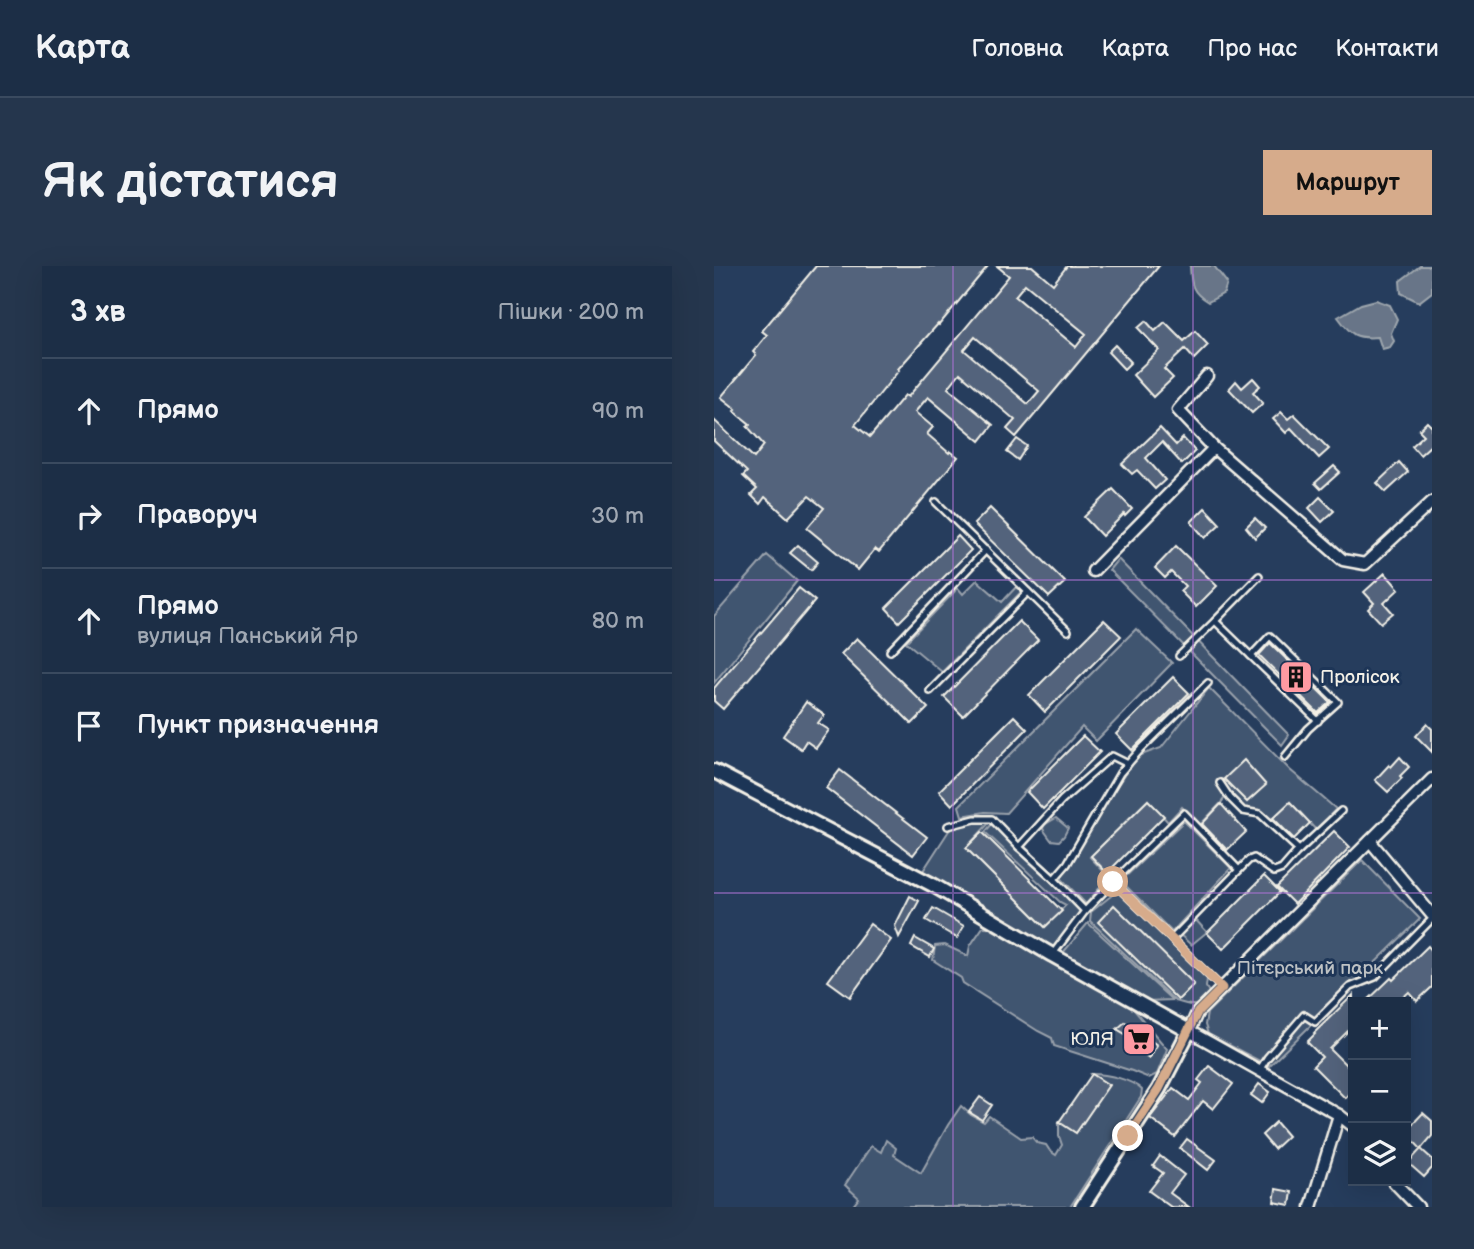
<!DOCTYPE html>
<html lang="uk">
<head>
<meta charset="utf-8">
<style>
	:root { --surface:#1c2e46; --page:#25364d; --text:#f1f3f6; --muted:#a0a8b3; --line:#3a4a5f; --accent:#d6ab8b }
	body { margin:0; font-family:"Balsamiq Sans",sans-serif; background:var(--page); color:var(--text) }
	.controls { position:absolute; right:21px; bottom:21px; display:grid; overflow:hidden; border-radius:0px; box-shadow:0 7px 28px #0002 }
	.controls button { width:63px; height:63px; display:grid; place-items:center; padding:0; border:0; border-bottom:2px solid var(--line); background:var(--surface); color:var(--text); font:35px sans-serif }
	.stop { position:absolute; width:21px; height:21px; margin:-16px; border:5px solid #d6ab8b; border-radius:50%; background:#fff }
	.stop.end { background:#d6ab8b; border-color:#fff; box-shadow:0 2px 7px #0008 }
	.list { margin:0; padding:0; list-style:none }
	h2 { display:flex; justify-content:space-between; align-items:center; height:91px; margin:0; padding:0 28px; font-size:30px }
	h2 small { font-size:23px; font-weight:400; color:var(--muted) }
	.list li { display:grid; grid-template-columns:46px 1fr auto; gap:21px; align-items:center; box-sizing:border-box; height:105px; padding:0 28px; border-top:2px solid var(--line) }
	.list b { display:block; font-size:26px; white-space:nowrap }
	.list p { margin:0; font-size:23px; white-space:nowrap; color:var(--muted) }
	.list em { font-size:23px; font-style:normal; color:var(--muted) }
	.icon { flex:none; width:38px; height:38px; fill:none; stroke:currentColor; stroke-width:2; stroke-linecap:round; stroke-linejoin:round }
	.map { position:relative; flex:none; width:718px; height:941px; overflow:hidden; border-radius:0px }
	header { display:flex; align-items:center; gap:42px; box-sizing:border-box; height:98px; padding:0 35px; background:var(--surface); border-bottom:2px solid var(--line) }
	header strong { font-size:33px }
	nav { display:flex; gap:38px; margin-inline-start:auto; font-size:24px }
	.intro { display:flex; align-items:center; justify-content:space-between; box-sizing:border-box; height:168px; padding:0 42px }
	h1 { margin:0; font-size:49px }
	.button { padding:18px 32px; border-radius:0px; background:var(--accent); color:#111; font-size:24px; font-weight:700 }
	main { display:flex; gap:42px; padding:0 42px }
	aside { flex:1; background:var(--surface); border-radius:0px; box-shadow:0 7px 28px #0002 }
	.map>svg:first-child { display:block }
</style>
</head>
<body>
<header>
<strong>Карта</strong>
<nav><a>Головна</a><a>Карта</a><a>Про нас</a><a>Контакти</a></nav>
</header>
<div class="intro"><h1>Як дістатися</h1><a class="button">Маршрут</a></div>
<main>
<aside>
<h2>3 хв<small>Пішки · 200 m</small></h2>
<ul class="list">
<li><svg class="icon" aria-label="ahead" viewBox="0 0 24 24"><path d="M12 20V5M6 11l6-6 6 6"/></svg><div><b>Прямо</b></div><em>90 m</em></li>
<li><svg class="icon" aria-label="right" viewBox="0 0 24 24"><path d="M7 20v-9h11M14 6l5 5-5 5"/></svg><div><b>Праворуч</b></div><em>30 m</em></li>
<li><svg class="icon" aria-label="ahead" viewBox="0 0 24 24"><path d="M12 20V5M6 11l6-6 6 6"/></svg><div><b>Прямо</b><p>вулиця Панський Яр</p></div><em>80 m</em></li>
<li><svg class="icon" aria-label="arrive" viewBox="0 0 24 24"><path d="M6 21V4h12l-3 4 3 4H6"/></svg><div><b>Пункт призначення</b></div></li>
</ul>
</aside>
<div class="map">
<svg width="718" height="941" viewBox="0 0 718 941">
	<rect width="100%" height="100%" fill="#263d5d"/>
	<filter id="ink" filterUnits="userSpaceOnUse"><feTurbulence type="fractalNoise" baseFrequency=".0143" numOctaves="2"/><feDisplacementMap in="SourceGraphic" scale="14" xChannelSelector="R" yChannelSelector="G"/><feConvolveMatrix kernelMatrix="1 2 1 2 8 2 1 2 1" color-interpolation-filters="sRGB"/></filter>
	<g filter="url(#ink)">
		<g fill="#40546f" stroke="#9aa2ac" stroke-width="2">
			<polygon points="53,289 83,315 0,417 0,350"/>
			<polygon points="404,293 575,469 568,479 395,304"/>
			<polygon points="263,314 288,336 305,318 310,323 228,406 192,376 244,322 249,328"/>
			<polygon points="422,363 458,397 382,475 368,461 292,547 271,546 248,550 245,540"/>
			<polygon points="495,422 576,504 622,543 602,564 576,536 558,553 545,546 530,543 509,518 513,529 506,538 486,559 468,541 454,556 434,534 376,591 395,611 372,638 347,612 384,548 411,508 419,492 447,482"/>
			<polygon points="342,552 354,562 350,570 345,575 337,574 329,563 330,559"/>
			<polygon points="470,555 517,602 458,666 407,615"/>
			<polygon points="260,556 276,556 252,582 331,661 352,639 346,636 271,566 278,558 367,645 338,684 207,608 236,563"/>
			<polygon points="648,594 706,653 555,800 494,768 491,759 493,747"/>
			<path d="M403,625L493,713L492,721L496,728C482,744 480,740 461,735L376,655L377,646Z"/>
			<polygon points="479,651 493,666 477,679 464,667"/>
			<polygon points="374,657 458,734 431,735 347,689"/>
			<polygon points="269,661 274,661 406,732 416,739 453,783 443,808 435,812 418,805 340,780 338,772 324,765 249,717 247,712 219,694 221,680 231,679 254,690 256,680"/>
			<path d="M378,808C393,808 417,813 428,824L427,831L356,941H138L145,932L131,919L157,880L167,886L172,874L182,882L180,889L207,907L234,859L247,840L257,849L270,856L275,850L307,872L318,871L323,877L332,879L336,885L342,889L348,879L345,870V856L362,867L394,819Z"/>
		</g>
		<g fill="#677588" stroke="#9fa7ae" stroke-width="2">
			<path d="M476,0H500L513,17L510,27L494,36C477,26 477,18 476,0Z"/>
			<polygon points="706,0 718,0 718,26 705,36 687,27 686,15"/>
			<path d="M662,34L676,39L683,53L677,67L680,75L676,81L668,83L664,71C641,73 637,69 624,51L647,38Z"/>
		</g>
		<g fill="#52647b" stroke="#f4f1e8" stroke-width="2" fill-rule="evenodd">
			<path d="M102,0H274L225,59L224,58L184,103L185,104L141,159L156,171L191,129L194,131L295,10L283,0H318L339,18L353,0H445L302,171L293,163L301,154L246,107L234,122L279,159L266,175L214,131L201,146L219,161L213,168L235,187L236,185L244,191L165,286L161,283L144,304L93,262L110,242L95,230L74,252L51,231L46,238L37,229L43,223L29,210L33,206L0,175V154L40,192L50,179L33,160L36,158L20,145L22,143L7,131L42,89L39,86L53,69L48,65ZM311,18L372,68L362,81L301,30ZM261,71L325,125L314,138L250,84Z"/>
			<polygon points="432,55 441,65 451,56 470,75 481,65 494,79 480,93 471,83 450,103 459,112 439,131 419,109 445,84 424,62"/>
			<polygon points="401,79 417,96 410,103 394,86"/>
			<polygon points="539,112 546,120 539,126 549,137 538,147 515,123 522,115 528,122"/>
			<polygon points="567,146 574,153 580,148 615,183 605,192 577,162 572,167 559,153"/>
			<polygon points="713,156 718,161 718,178 706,189 698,180 710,169 705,164"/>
			<polygon points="446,162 462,179 469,172 481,185 468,198 448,176 432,192 451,214 441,223 423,204 418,208 408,198"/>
			<polygon points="303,173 313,180 304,194 293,186"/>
			<polygon points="685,196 694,206 672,226 663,217"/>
			<polygon points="620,200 626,206 607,223 601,217"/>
			<polygon points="399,223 418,243 411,250 410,248 388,270 370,251"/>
			<polygon points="606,231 620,245 608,256 595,242"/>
			<polygon points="276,242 351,316 335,331 260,258"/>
			<polygon points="491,242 506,258 491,272 477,256"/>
			<polygon points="541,252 551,262 541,272 532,261"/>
			<polygon points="244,270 257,284 185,356 172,342"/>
			<polygon points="84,279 104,296 97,304 76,287"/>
			<polygon points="462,280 503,320 482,341 466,325 471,320 457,306 451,312 441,302"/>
			<polygon points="671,307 685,323 670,337 679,347 667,357 654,343 660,337 650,326"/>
			<polygon points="85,322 101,335 9,443 0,435 0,422"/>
			<polygon points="390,354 407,370 331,446 315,429"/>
			<polygon points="305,355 324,374 249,450 230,431"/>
			<polygon points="143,372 214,442 198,458 127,388"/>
			<polygon points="556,377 616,436 604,447 545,389"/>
			<polygon points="459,411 475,427 418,484 402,468"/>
			<polygon points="92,436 110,449 104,457 115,464 102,482 92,475 87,483 69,470"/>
			<polygon points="300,450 313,463 238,539 225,525"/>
			<polygon points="713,458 718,463 718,486 702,470"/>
			<polygon points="369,470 386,486 329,543 313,526"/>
			<polygon points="686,491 695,501 686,510 688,512 674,526 661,514 675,499 677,501"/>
			<polygon points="530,494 552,519 533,536 510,513"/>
			<polygon points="126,504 213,571 199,589 112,522"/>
			<polygon points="434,534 450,550 393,607 377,590"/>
			<polygon points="576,536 596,557 580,573 559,552"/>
			<polygon points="507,538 532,566 513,584 488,558"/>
			<polygon points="620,565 636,581 580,638 563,621"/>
			<polygon points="268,566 348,645 331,661 252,582"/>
			<polygon points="550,610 566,626 509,683 493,667"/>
			<polygon points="196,630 205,635 185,671 181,660"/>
			<polygon points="400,639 480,718 464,734 384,656"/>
			<polygon points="219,642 250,660 243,672 212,654"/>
			<polygon points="156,658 177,674 136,731 114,715"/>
			<polygon points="201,672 220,683 216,691 197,680"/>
			<polygon points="714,680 718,685 718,721 703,735 695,726 684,736 652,736 677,712 679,714"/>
			<polygon points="639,729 639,760 616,783 639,806 639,823 631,832 599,800 608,791 593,776 601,768 600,767"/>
			<polygon points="411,756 443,779 435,792 413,775 416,771 403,763"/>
			<polygon points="495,800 519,818 499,843 489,835 461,871 436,852 459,822 475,834 488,817 484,814"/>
			<polygon points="378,808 395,819 362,867 345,856"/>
			<polygon points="545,818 556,826 548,837 537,829"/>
			<polygon points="266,831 278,839 268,854 255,846"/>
			<polygon points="709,847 718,855 718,870 707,883 692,867 692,865"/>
			<polygon points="562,856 574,870 560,883 548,869"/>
			<polygon points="473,873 502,894 494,904 466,882"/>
			<polygon points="707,883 718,893 718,902 710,911 694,897"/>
			<polygon points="446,890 470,909 456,927 475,941 457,941 435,925 449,907 439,900"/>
			<polygon points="562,923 578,926 576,939 560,936"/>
		</g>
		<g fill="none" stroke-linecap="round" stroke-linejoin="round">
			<g stroke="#f4f1e8" stroke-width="10">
				<g id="service">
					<polyline points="222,236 354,365"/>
					<polyline points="501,355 545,310"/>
					<polyline points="176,385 272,284"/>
					<polyline points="465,390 501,355 537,390 556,370 624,436 594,463 571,491"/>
					<polyline points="537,390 604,455"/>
					<polyline points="216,425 314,326"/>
					<polyline points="506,517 516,532 529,545 546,548 585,584"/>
					<polyline points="234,560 261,553 278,553 305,581"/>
					<polyline points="525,604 535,594 540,592 560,606 568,603 582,587 627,545"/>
					<polyline points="340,613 305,581 348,534 398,490 414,498"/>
					<polyline points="371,645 399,616"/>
					<polyline points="458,673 525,604 470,547 399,616 508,722"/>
					<polyline points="338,689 371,645 340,613 353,598 406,507 427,483 494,417"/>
					<polyline points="546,803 553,792 590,749 601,756 636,721 661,711 718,653"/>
					<polyline points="692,879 694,880"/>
				</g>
			</g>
			<g stroke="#f4f1e8" stroke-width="15">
				<g id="minor">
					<polyline points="493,110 464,144 500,182"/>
					<polyline points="379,305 500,182 629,294 651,298 718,236"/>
					<polyline points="656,575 718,649"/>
					<polyline points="639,860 625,849 475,765 483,747 718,513"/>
					<polyline points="679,915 704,941"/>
					<polyline points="597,941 625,849"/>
				</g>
			</g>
			<g stroke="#f4f1e8" stroke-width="18">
				<polyline id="tertiary" points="0,505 219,619 338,689 475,765 445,823 368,941"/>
			</g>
			<use href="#service" stroke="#1d3557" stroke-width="5"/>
			<use href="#minor" stroke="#1d3557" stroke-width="10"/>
			<use href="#tertiary" stroke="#1d3557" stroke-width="12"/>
		</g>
	</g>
	<g fill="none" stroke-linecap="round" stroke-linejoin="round" filter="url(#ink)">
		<polyline stroke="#d6ab8b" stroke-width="9" points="399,616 508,722 483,747 445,823 414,870"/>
	</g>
	<path fill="none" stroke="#a571cd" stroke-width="2" stroke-opacity="0.55" d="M239,0V941M479,0V941M0,314H718M0,627H718"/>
	<defs>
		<g id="building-square" transform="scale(1.75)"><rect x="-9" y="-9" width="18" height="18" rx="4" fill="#ff9aa2" stroke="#1d3557"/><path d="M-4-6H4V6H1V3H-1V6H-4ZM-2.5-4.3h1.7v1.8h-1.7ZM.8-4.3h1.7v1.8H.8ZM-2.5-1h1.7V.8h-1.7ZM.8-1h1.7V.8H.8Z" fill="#111"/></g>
		<g id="supermarket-square" transform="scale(1.75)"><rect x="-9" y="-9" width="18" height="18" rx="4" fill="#ff9aa2" stroke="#1d3557"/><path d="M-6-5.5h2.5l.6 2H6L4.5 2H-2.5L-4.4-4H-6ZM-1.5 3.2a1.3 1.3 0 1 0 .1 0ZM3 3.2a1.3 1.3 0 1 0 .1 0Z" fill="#111"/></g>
	</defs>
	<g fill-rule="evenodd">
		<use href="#building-square" x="582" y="411"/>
		<use href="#supermarket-square" x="425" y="773"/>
	</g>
	<g text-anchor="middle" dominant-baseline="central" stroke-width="6" stroke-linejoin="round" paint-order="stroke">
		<g font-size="19" fill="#f4f1e8" stroke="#1d3557" text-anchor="start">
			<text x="606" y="411">Пролісок</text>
			<text x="400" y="773" text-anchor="end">ЮЛЯ</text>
		</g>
		<g font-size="19" fill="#bec2c4" stroke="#1d3557">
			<text x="596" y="702">Пітєрський парк</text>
		</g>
	</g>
</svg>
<div class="controls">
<button>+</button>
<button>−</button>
<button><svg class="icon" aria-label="layers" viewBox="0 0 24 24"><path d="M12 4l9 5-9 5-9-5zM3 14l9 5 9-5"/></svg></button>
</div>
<div class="stop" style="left:399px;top:616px"></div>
<div class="stop end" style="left:414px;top:870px"></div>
</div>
</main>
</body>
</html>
